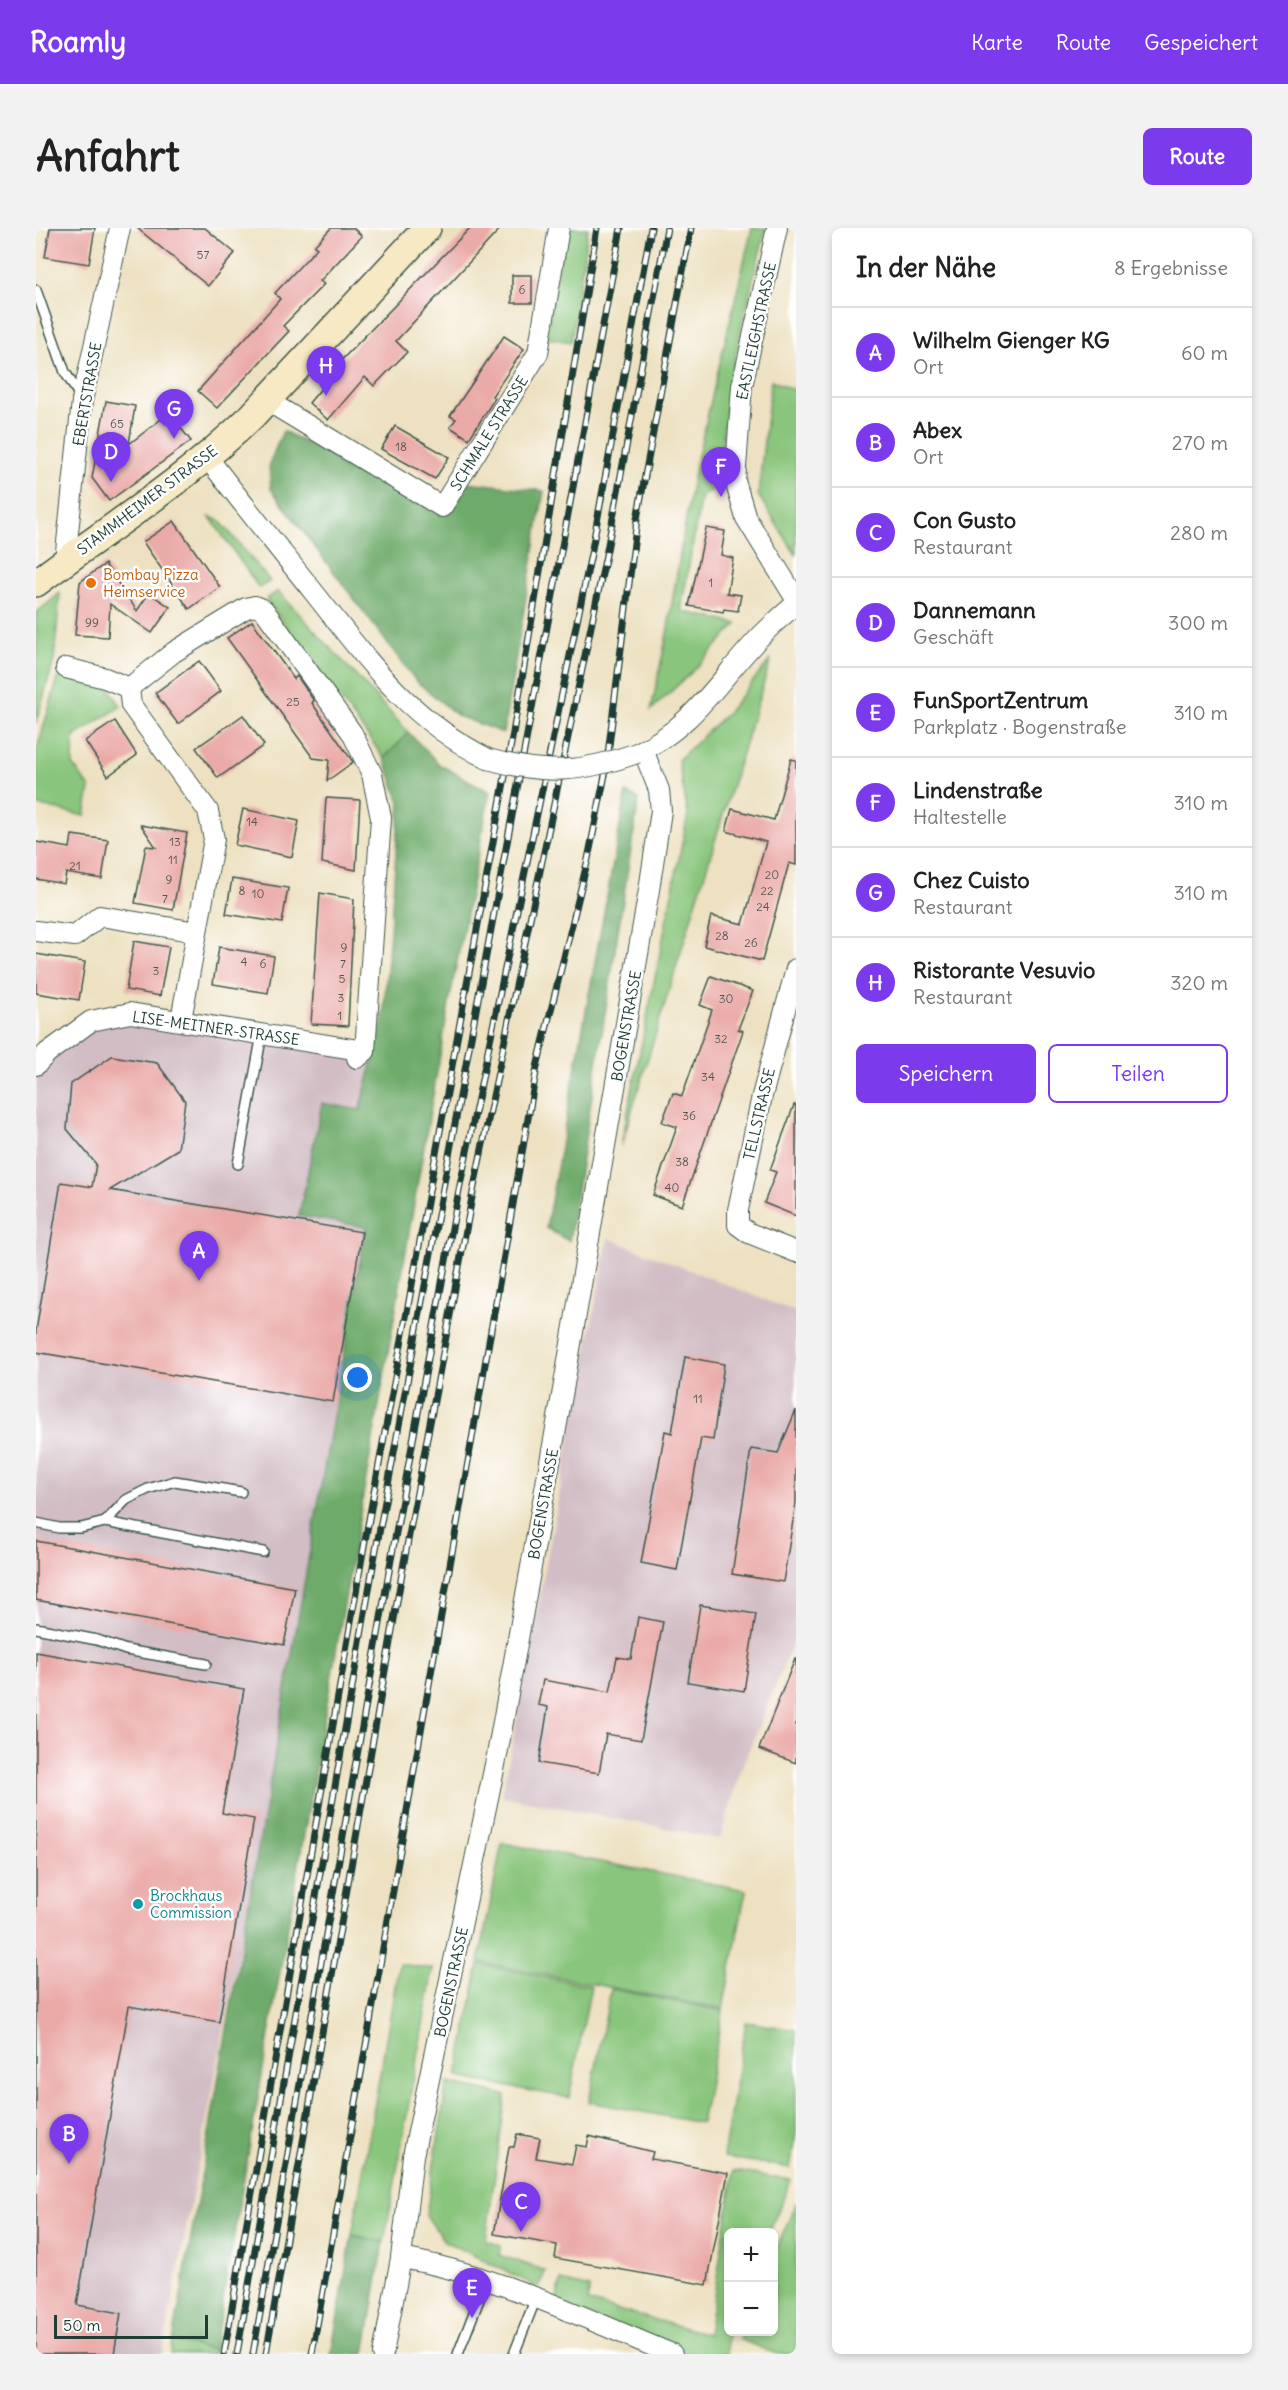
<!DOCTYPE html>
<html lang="de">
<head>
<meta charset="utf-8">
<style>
	:root { --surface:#fff; --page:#f2f2f2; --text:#222; --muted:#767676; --line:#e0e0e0; --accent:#7c3aed }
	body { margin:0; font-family:Delius,sans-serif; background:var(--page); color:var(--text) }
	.controls { position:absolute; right:18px; bottom:18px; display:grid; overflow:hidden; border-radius:9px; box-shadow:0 3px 9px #0003 }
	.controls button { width:54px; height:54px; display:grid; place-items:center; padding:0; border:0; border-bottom:2px solid var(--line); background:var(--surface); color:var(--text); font:30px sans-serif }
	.scale { position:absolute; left:18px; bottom:15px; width:154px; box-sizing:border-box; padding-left:6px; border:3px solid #1f3d34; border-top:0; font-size:16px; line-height:21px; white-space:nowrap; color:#1f3d34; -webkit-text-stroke:4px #fff; paint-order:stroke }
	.you { position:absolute; left:322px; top:1150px; width:21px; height:21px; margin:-15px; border:4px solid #fff; border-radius:50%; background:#1a73e8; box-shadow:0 0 0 9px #1a73e833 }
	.badge { display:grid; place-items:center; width:39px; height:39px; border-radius:50%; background:var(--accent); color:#fff; font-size:20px; font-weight:700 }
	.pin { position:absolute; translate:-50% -50px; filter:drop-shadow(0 2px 3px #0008) }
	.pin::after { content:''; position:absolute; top:32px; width:21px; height:18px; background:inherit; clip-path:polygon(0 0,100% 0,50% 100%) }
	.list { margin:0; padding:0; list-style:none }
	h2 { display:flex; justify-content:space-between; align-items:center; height:78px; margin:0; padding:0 24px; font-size:26px }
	h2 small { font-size:20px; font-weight:400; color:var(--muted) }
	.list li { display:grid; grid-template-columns:39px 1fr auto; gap:18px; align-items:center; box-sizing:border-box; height:90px; padding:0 24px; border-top:2px solid var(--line) }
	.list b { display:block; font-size:22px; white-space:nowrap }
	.list p { margin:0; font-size:20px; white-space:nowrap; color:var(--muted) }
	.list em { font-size:20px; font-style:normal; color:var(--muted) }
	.actions { display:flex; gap:12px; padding:18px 24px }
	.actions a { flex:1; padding:14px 0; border:2px solid var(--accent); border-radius:9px; text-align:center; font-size:21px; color:var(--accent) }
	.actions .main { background:var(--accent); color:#fff }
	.map { position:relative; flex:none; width:760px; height:2126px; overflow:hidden; border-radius:9px }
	header { display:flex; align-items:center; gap:36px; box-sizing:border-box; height:84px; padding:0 30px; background:var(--accent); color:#fff }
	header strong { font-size:28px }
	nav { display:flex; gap:33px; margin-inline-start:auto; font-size:21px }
	.intro { display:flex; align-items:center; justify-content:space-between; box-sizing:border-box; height:144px; padding:0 36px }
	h1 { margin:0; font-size:42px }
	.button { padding:15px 27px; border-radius:9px; background:var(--accent); color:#fff; font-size:21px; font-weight:700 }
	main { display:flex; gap:36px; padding:0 36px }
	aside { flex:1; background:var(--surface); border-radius:9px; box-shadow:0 3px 9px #0003 }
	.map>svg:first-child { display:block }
</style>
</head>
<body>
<header>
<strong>Roamly</strong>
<nav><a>Karte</a><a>Route</a><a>Gespeichert</a></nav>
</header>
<div class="intro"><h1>Anfahrt</h1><a class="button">Route</a></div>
<main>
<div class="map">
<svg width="760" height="2126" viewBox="0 0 760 2126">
	<rect width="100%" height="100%" fill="#fff"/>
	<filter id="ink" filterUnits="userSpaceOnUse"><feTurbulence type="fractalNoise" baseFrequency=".0167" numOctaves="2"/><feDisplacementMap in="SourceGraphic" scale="12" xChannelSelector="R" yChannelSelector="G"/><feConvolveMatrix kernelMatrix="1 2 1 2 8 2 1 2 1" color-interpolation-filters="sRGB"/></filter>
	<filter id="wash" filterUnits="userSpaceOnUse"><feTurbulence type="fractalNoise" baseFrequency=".008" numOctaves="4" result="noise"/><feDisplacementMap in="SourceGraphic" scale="24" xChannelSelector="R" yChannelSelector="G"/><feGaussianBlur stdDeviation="1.35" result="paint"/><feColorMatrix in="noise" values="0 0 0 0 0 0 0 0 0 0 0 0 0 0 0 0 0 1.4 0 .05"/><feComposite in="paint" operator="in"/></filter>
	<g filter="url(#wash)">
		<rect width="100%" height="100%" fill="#ede1c1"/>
		<g fill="#d2bdc5">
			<polygon points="94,785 329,823 371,845 126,2126 0,2126 0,837 11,825"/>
			<polygon points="572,1010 760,1084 760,1407 706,1539 684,1611 466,1568"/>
		</g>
		<g fill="#89c57b" stroke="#548158" stroke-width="1.5">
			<polygon points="528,0 552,0 535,114 510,110"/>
			<path d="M716,0H730C709,85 684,169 685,257L665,268L645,383L701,396L655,445L615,482L630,411L657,249Z"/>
			<polygon points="735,152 760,163 760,327 722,267"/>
			<polygon points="174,289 184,293 234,353 223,360"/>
			<polygon points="242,363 373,505 348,530 230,371"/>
			<polygon points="24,365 18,432 0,495 0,385"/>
			<polygon points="735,431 585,918 652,586 642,532 691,485"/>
			<polygon points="24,443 70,455 85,478 38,509 37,537 54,560 49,588 0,577 0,524"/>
			<polygon points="466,1615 710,1662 687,1781 443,1734"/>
			<polygon points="363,1736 397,1741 348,2014 316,2007"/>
			<polygon points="443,1736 555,1758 533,1870 421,1849"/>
			<polygon points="575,1761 687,1783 665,1895 553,1874"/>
			<polygon points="710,1794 760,1802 760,1906 754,1940 687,1929"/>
			<polygon points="411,1855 470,1867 450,2012 465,2018 463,2027 510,2043 502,2059 408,2013 390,1987"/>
			<polygon points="698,1943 755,1952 733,2004 692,2004 691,2126 648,2126 520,2074 525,2053 554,2060 551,2074 672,2106"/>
			<polygon points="760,1974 760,2126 740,2126 703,2111 706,2104 738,2104 738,2028"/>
			<polygon points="137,2113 178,2122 177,2126 135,2126"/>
		</g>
		<g fill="#6eaa6b" stroke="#467450" stroke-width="1.5">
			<polygon points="247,203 404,283 431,254 508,263 467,505 422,488 380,453 235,261 233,236"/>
			<polygon points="373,505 404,537 454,564 414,770 178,2122 137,2113 330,999 263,988 286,875 324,882 347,793 364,574 348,530"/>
			<polygon points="590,565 603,571 533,1013 510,1000"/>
			<polygon points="316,2007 348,2014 329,2126 295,2126"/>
		</g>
		<g id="blocks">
			<g fill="#eaaaa8">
				<polygon points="14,0 59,0 53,36 9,29"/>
				<polygon points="101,0 169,0 199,25 172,58"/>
				<polygon points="295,0 317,0 326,8 284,53 288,56 247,98 253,103 181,180 162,163 244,71 239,65 281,20 278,18"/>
				<polygon points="434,0 465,0 360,113 371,124 338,158 329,149 292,192 273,175 293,151 290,148"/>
				<rect x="476" y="47" width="20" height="28"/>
				<polygon points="468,108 488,121 456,168 459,170 433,211 414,199 420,191 414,188"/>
				<polygon points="70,173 99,178 93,216 133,185 155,213 73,273 56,250"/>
				<polygon points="359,198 413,229 399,251 345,221"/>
				<polygon points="138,293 184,359 153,381 107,314"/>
				<polygon points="670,300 689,303 685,327 697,330 691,365 705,367 702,383 688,381 687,384 653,378"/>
				<polygon points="69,336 101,383 113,365 134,379 116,405 74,376 72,409 39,407 44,354"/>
				<polygon points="216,393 258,451 261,448 278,473 276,475 317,534 291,553 293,532 277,530 191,410"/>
				<polygon points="163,433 185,463 142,496 119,465"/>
				<polygon points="207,487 228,517 182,550 160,520"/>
				<polygon points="79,493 101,527 72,548 49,513"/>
				<polygon points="755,531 760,532 760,637 753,635 726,733 668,718 675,688 707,696 730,614 690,603 696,581 738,592"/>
				<polygon points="290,570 324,572 320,642 286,635"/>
				<polygon points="207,581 263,593 256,629 199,617"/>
				<polygon points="105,597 151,605 137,682 99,675 110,618 120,619"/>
				<polygon points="36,607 72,612 66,651 30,645 28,656 0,651 0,614 34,620"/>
				<polygon points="196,651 252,660 246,695 190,686"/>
				<polygon points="284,665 318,671 312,798 275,796"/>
				<polygon points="98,713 133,719 124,768 90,762"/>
				<polygon points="183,719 238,728 232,765 177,756"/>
				<polygon points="0,726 49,734 43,772 0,765"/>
				<polygon points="675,748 717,763 702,801 707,803 646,978 617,967 641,899 626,894 637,865 646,868 676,782 664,777"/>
				<polygon points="76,828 121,835 149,873 142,921 74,962 326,1004 297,1174 0,1124 0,1103 25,954 56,959 60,936 31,901 35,856"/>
				<polygon points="758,877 760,877 760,988 728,975 740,944 734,942"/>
				<polygon points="649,1129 688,1136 677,1212 665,1210 641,1342 605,1335 629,1203 636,1205"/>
				<polygon points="760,1182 760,1274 747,1354 696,1346 715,1221 742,1225"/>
				<polygon points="0,1313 259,1360 248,1417 0,1372"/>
				<polygon points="664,1377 720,1386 708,1463 652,1454"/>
				<polygon points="602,1389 627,1394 605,1512 570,1506 563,1545 503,1535 512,1479 502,1477 507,1452 574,1464 581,1429 595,1431"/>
				<polygon points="0,1424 208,1461 186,1585 218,1591 183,1794 93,1778 41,2077 85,2085 78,2126 0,2126"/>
				<polygon points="759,1431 760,1431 760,1535 723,1521"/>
				<polygon points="481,1906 504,1910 500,1930 536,1936 540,1917 551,1919 553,1908 617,1924 615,1931 692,1945 671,2057 519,2030 521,2017 458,2006 473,1919 478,1919"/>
			</g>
		</g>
	</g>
	<g filter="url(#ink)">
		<use href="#blocks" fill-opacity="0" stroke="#3e5649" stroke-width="1.5"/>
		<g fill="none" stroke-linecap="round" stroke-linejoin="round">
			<g stroke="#3e5649" stroke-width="12">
				<g id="service">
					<polyline points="0,62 29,144 45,170"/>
					<polyline points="202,936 226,806"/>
					<polyline points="69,1294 227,1324"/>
					<polyline points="0,1295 23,1300 45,1300 69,1294 90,1272 112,1261 139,1253 205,1264"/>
					<polyline points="0,1400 61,1412 90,1422 170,1436"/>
					<polyline points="422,2126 451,2051"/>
					<polyline points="478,2126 500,2070"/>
				</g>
			</g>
			<g stroke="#3e5649" stroke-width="22">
				<g id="minor">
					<polyline points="741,0 706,158 699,253 710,290 760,371"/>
					<polyline points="230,172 406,279 502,125 523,0"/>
					<path d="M171,229C205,274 241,318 276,362C330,430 372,491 452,531"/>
					<polyline points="29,333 46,173 84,0"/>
					<polyline points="30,440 69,450 93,460 95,477 172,583 178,611 145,792"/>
					<polyline points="93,460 138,424 210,380 219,378 228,382 316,505 336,546 345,590 329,823"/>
					<path d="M601,525C655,501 683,452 722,411C734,398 747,387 760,376"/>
					<polyline points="0,703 39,708 64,688 161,704"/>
					<polyline points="760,741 726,868 702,982 702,997 713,1005 760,1024"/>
					<polyline points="0,837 11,825 55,793 94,785 329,823 321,830"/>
					<path d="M365,2030C459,2046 547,2090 636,2126"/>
					<polyline points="347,2126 365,2030 377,1928 461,1527 527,1162 613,662 625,583 623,562 607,522"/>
				</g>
			</g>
			<g stroke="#3e5649" stroke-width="30">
				<path id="secondary" d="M0,355C73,300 150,252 216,188L391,0"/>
			</g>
			<use href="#service" stroke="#fff" stroke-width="9"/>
			<use href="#minor" stroke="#fff" stroke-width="20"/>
			<use href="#secondary" stroke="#f6e9c3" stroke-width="27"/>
			<g stroke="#1f3d34" stroke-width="7">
				<g id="rail">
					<polyline points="188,2126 327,1324 477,505 561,0"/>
					<polyline points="201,2126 339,1327 585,0"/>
					<polyline points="217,2126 355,1332 423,962 556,321 615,0"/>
					<polyline points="230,2126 368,1334 437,964 571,322 631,0"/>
					<polyline points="276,2126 501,839 552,631 570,542 601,291 655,0"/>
				</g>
			</g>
			<use href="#rail" stroke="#fff" stroke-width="4.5" stroke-dasharray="14" stroke-linecap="butt"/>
			<g stroke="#3e5649" stroke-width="22" stroke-linecap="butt">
				<path id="minor-bridge" d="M452,531C509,547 545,545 601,525"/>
			</g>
			<use href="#minor-bridge" stroke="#fff" stroke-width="20"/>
		</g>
	</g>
	<circle fill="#e8710a" stroke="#fff" stroke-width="2" cx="55" cy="355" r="6"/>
	<circle fill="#0f9aa8" stroke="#fff" stroke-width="2" cx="102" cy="1676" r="6"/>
	<g text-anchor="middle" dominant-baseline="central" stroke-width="5" stroke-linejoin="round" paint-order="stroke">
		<g font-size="12" fill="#525851">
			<text x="167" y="26">57</text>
			<text x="486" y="61">6</text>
			<text x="81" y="195">65</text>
			<text x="365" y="218">18</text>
			<text x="675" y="354">1</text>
			<text x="56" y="394">99</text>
			<text x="257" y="473">25</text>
			<text x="216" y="593">14</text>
			<text x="139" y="613">13</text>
			<text x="137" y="631">11</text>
			<text x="39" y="637">21</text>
			<text x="736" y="646">20</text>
			<text x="133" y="651">9</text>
			<text x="206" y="662">8</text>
			<text x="731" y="662">22</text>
			<text x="222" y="665">10</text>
			<text x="129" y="670">7</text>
			<text x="727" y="678">24</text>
			<text x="686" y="707">28</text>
			<text x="715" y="714">26</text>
			<text x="308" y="719">9</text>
			<text x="208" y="733">4</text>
			<text x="227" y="735">6</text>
			<text x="307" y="735">7</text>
			<text x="120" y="742">3</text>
			<text x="306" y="750">5</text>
			<text x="305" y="769">3</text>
			<text x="690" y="770">30</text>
			<text x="304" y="787">1</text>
			<text x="685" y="810">32</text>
			<text x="672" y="848">34</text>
			<text x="653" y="887">36</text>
			<text x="646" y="933">38</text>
			<text x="636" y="959">40</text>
			<text x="662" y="1170">11</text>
		</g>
		<g font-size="15" fill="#1f3d34" stroke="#fff">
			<text transform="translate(720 103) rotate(-78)">EASTLEIGHSTRASSE</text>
			<text transform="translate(51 166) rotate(-80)">EBERTSTRASSE</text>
			<text transform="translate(453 205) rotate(-58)">SCHMALE STRASSE</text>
			<text transform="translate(111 272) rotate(-37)">STAMMHEIMER STRASSE</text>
			<text transform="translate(590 798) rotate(-80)">BOGENSTRASSE</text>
			<text transform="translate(180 800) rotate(8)">LISE-MEITNER-STRASSE</text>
			<text transform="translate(723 886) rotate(-77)">TELLSTRASSE</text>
			<text transform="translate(507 1276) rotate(-80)">BOGENSTRASSE</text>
			<text transform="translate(415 1754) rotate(-78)">BOGENSTRASSE</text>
		</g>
		<g font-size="15" fill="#c56008" stroke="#fff" text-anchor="start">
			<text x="67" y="346">Bombay Pizza<tspan x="67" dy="17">Heimservice</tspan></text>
		</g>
		<g font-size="15" fill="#0d838f" stroke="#fff" text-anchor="start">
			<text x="114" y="1667">Brockhaus<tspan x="114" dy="17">Commission</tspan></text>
		</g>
	</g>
</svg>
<div class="controls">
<button>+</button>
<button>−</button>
</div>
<div class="scale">50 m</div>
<div class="you"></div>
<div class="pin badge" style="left:163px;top:1053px">A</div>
<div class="pin badge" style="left:33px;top:1936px">B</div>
<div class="pin badge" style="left:485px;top:2004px">C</div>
<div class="pin badge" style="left:75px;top:254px">D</div>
<div class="pin badge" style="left:436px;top:2090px">E</div>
<div class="pin badge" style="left:685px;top:269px">F</div>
<div class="pin badge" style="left:138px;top:211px">G</div>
<div class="pin badge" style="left:290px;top:168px">H</div>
</div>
<aside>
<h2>In der Nähe<small>8 Ergebnisse</small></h2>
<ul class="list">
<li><span class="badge">A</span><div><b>Wilhelm Gienger KG</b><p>Ort</p></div><em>60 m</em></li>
<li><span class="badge">B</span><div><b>Abex</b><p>Ort</p></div><em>270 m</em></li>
<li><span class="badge">C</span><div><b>Con Gusto</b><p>Restaurant</p></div><em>280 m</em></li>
<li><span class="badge">D</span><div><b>Dannemann</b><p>Geschäft</p></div><em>300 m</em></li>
<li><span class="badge">E</span><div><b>FunSportZentrum</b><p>Parkplatz · Bogenstraße</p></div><em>310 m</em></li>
<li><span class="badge">F</span><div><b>Lindenstraße</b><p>Haltestelle</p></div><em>310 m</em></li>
<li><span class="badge">G</span><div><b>Chez Cuisto</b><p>Restaurant</p></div><em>310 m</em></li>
<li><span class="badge">H</span><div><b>Ristorante Vesuvio</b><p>Restaurant</p></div><em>320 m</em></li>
</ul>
<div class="actions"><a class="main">Speichern</a><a>Teilen</a></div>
</aside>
</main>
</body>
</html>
